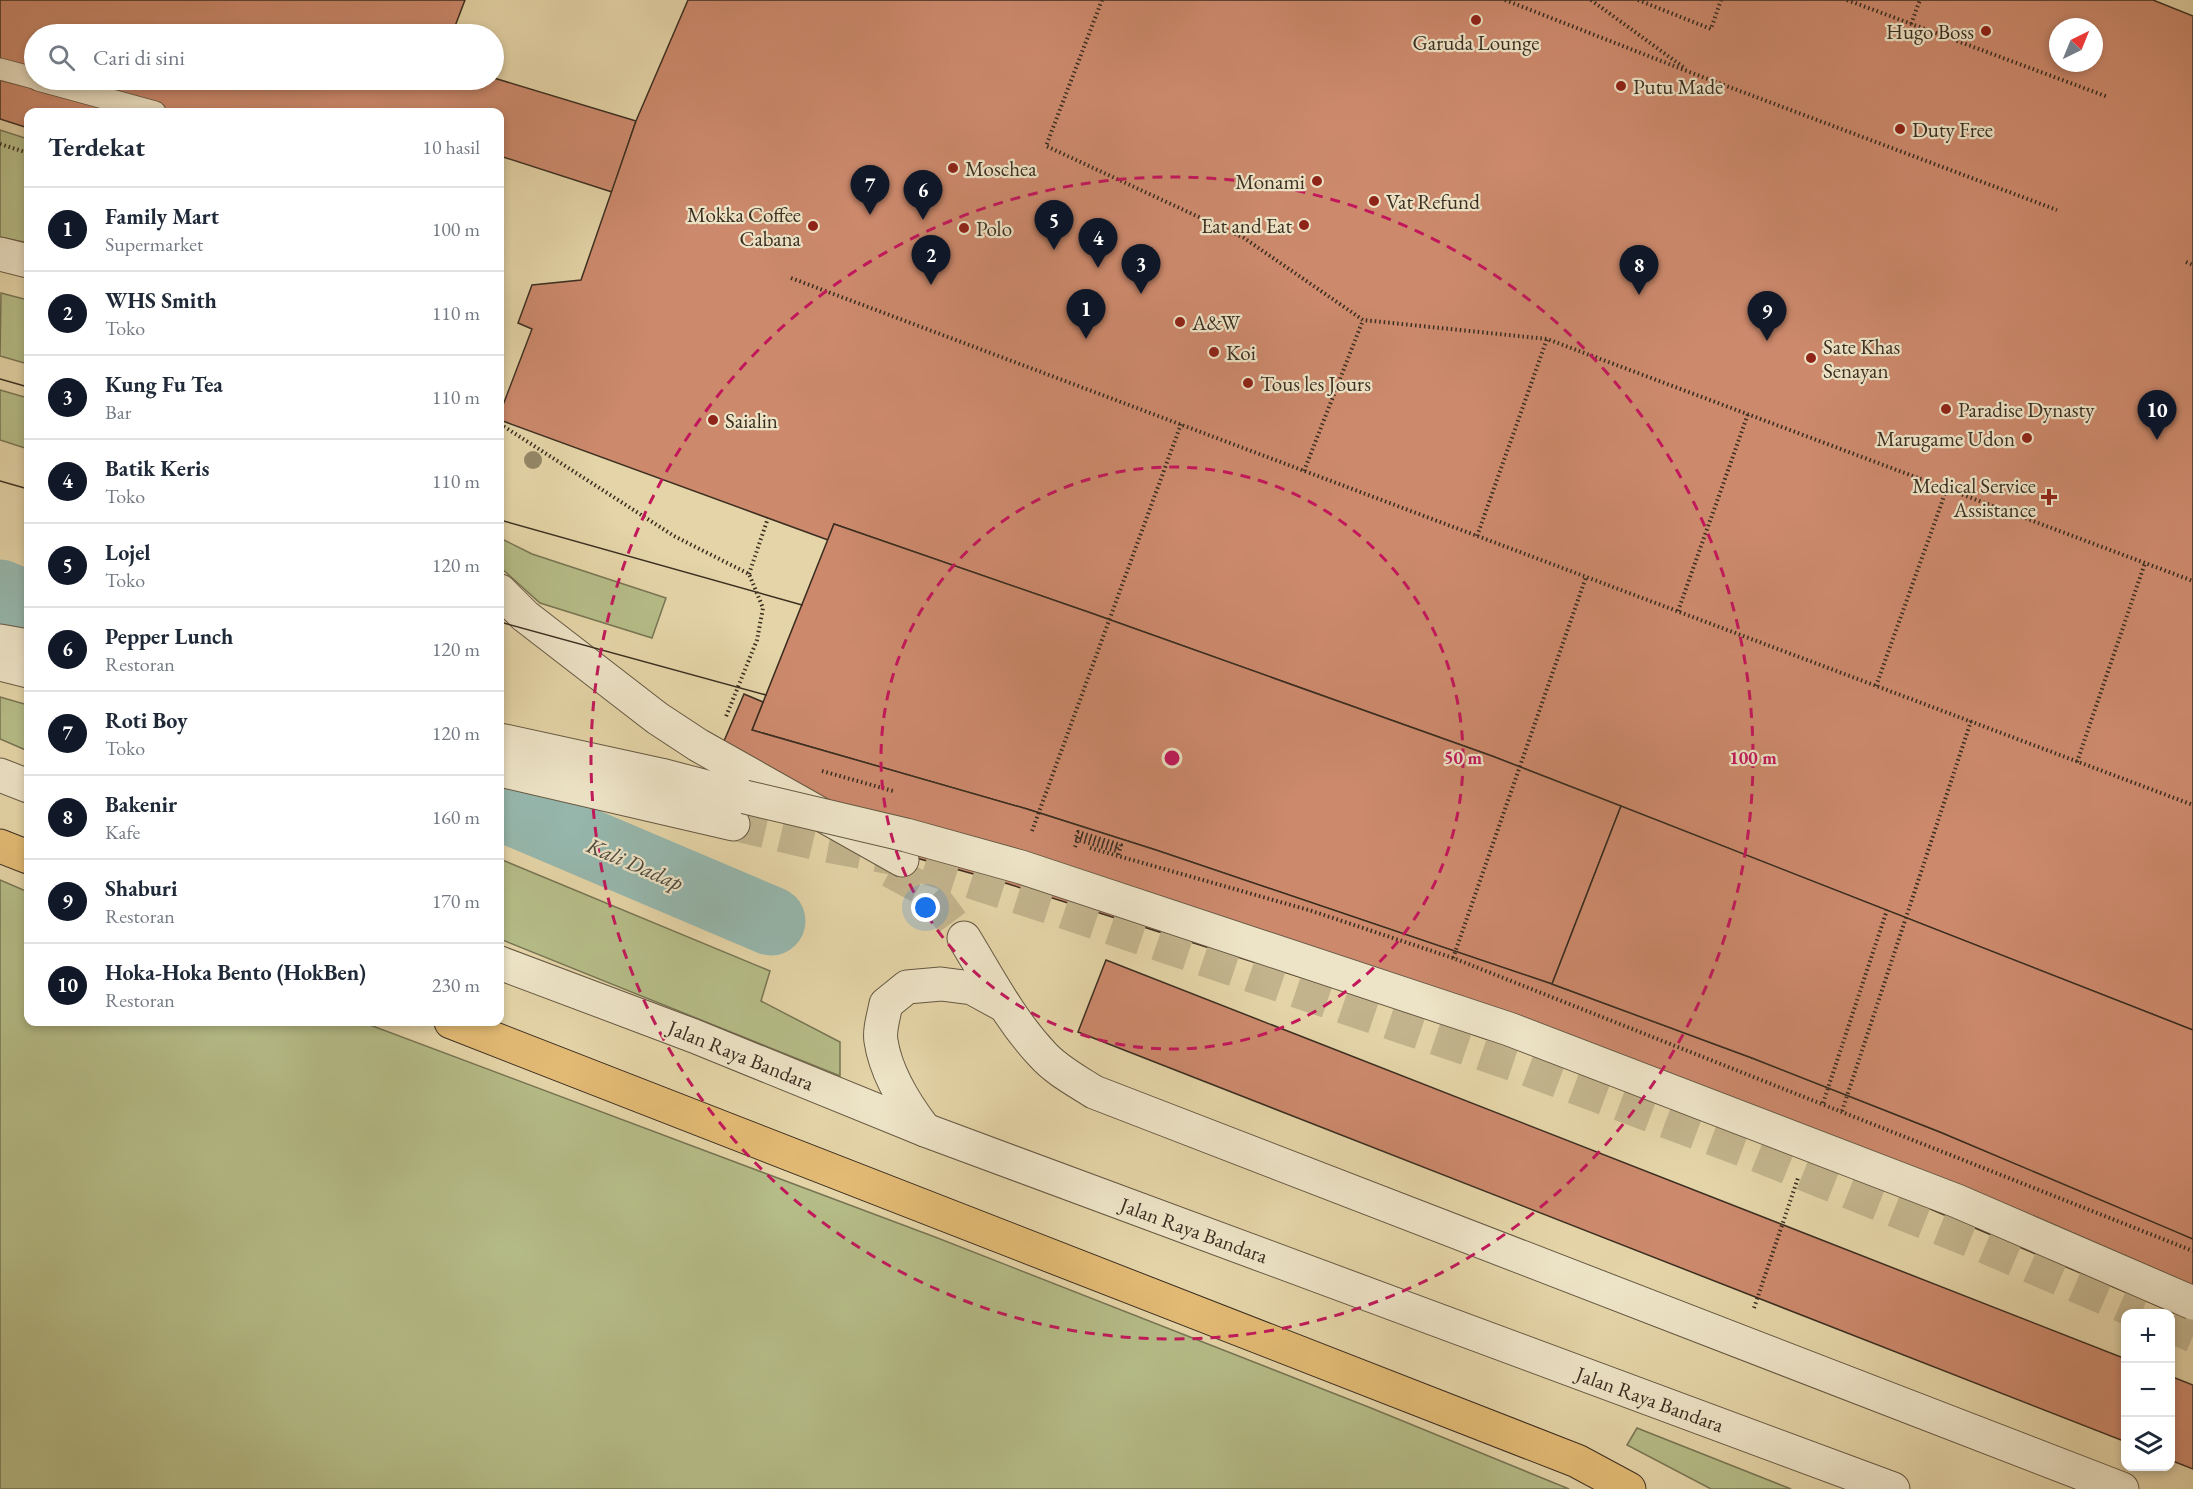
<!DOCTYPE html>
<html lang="id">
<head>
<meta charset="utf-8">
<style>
	:root { --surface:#fff; --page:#f6f6f7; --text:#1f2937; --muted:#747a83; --line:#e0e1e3; --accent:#111827 }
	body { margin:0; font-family:"EB Garamond",serif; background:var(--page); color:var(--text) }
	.controls { position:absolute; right:18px; bottom:18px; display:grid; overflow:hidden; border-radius:12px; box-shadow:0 3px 9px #0003 }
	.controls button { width:54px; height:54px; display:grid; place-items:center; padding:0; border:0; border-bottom:2px solid var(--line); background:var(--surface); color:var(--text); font:30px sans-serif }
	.compass { position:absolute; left:2049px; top:18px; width:54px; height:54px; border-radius:50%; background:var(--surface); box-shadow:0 3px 9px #0003; rotate:43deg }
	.you { position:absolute; left:926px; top:908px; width:21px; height:21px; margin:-15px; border:4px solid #fff; border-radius:50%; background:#1a73e8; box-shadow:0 0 0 9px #1a73e833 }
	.badge { display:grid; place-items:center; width:39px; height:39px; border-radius:50%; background:var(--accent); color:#fff; font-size:20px; font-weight:700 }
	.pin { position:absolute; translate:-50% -50px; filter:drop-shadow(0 2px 3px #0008) }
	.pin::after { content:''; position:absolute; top:32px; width:21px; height:18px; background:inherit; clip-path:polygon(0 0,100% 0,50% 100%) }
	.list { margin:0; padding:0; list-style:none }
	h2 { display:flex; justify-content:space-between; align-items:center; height:78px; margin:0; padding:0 24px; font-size:26px }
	h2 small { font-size:20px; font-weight:400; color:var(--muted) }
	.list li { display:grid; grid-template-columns:39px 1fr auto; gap:18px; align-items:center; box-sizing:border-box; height:84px; padding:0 24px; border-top:2px solid var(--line) }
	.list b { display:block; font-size:22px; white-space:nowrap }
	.list p { margin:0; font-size:20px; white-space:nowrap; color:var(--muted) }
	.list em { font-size:20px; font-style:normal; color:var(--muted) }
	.icon { flex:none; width:33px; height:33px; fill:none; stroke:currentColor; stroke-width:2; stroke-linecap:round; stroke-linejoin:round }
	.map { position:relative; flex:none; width:2193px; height:1489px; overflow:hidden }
	.search { position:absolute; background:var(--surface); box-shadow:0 3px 9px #0003; left:24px; top:24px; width:480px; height:66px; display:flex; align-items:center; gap:15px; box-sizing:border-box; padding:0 21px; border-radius:33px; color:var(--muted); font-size:22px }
	.panel { position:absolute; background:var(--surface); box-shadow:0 3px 9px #0003; left:24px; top:108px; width:480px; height:918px; border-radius:12px }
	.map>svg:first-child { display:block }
</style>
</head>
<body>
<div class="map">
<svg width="2193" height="1489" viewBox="0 0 2193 1489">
	<rect width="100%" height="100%" fill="#e4d4a7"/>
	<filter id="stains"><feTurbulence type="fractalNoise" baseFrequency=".00333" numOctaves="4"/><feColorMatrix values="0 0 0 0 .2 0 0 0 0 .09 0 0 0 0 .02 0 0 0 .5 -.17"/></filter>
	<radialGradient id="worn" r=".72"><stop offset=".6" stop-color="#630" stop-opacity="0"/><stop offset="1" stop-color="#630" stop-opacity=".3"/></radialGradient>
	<g fill="#b5bc87" stroke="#787554" stroke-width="1.5">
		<polygon points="0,130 28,139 28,243 0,237"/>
		<polygon points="1,293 28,300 28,364 0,356"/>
		<polygon points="0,390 28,398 28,449 0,440"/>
		<polygon points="500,538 532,554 666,598 652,638 540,603 500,567"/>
		<polygon points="0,697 28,705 28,751 0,739"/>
		<polygon points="500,859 770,971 761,1001 840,1042 840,1076 500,939"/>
		<polygon points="0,880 28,892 28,1022 362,1022 935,1237 1371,1408 1569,1489 0,1489"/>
		<polygon points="1637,1428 1791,1489 1711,1489 1627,1445"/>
	</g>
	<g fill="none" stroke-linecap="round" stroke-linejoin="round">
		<g stroke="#96b7ad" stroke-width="69">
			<polyline points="0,594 28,606"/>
			<polyline points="500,806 771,921"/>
		</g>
	</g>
	<g fill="#cc896c" stroke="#3b2e21" stroke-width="1.5" fill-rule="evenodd">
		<polygon points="0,0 465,0 452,34 34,34 34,80 494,78 636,121 612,192 500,156 500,112 28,112 28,128 0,119"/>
		<path d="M688,0H2153L2193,16V1030L1492,756L1091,613L834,524L828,540L500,420V413L532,329L518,323L532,285L581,280L636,121ZM2058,27H2094V63H2058Z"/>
		<polygon points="834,524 1091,613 1492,756 1621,806 1552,984 1156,850 1027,809 752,730"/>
		<polygon points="744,694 763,702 752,730 1027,809 1156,850 1552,984 1752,1058 1940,1132 2144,1217 2193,1239 2193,1321 1900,1196 1527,1053 1375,1001 1175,937 1002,882 870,845 707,781"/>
		<polygon points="1621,806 2193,1030 2193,1239 1940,1132 1752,1058 1552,984"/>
		<polygon points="1106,960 2126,1359 2126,1442 1078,1032"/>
		<polygon points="2170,1376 2193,1385 2193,1469 2170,1460"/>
	</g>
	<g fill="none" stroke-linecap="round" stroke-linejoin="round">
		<g stroke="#c2b38c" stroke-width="33" stroke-dasharray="33 16" stroke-linecap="butt">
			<polyline points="733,824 821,845 902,860 1054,909 1514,1065 1753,1154 1973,1242 2141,1314"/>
			<polyline points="890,871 923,889 940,906 964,938"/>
			<polyline points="2170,1326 2193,1336"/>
		</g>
		<g stroke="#655842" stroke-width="23">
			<g id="service">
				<polyline points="0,69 34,78"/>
				<polyline points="38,80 155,112"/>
			</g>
		</g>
		<g stroke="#655842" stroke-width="35">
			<g id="tertiary">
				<polyline points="0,254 28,261"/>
				<polyline points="500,591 525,616 657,718 698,745 902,860"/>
				<polyline points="0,641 28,646"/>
				<polyline points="0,664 28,671"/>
				<polyline points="500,740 661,775 745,797"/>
				<polyline points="500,770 733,824"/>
				<polyline points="0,775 28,786"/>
				<path d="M964,938C988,977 1010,1020 1042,1054C1056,1070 1077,1081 1094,1092L2122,1489"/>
				<polyline points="500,963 694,1036 925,1130 1893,1489"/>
				<path d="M925,1130C905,1104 886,1074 881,1041C879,1030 884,1015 886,1004L907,987L941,984L972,988L1005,1006"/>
			</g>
		</g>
		<g stroke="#3b2e21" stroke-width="35">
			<g id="primary">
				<polyline points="0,846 28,857"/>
				<polyline points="451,1022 1577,1461 1629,1489"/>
			</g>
		</g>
		<g stroke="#3b2e21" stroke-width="4" stroke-dasharray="1.5 3" stroke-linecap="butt">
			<polyline points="1102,0 1046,146 1244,238 1363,320 1547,339 2193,581"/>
			<polyline points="1505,0 1692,73 2057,210"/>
			<polyline points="1591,0 1686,69"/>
			<polyline points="1638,0 1711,29 1721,0"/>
			<polyline points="1847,0 2108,97"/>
			<polyline points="1911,24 1920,0"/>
			<polyline points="0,144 28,153"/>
			<polyline points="2186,262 2193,265"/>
			<polyline points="791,278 2193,805"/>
			<polyline points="500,424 674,536 749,574 763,608 757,640 725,719"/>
			<polyline points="1304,471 1363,320"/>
			<polyline points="1477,536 1547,339"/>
			<polyline points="749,574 768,518"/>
			<polyline points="1678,611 1748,414"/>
			<polyline points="1876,686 1947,488"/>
			<polyline points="2077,762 2145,563"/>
			<polyline points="822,771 893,791"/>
			<polyline points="1075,847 1079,836 1117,847"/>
			<polyline points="1117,847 1116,851 1075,839 1078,832 1121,845 1118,856"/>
			<polyline points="1090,848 1312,911 1453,958 2193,1251"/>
			<polyline points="1823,1103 1887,910"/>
			<polyline points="1842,1111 1971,721"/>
			<polyline points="1754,1308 1798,1178"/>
		</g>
		<use href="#service" stroke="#ede3c6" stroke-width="21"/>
		<use href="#tertiary" stroke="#ede3c6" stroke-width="33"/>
		<use href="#primary" stroke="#e2ba74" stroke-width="33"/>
		<g stroke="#3b2e21" stroke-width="1.5">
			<polyline points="0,379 28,387"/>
			<polyline points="0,481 28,489"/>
			<polyline points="500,520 802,605"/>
			<polyline points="500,622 766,695"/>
		</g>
		<g stroke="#655842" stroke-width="35" stroke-linecap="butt">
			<polyline id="tertiary-bridge" points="745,797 906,835 1021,867 1509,1029 1957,1201 2193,1303"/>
		</g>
		<g stroke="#3b2e21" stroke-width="4" stroke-dasharray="1.5 3" stroke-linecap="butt">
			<polyline points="1032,831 1181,424"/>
			<polyline points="1453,958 1586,577"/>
		</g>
		<use href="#tertiary-bridge" stroke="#ede3c6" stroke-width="33"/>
	</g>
	<circle fill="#948868" cx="533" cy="460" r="9"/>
	<g fill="none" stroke="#c2185b" stroke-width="3" stroke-dasharray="10 8">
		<circle cx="1172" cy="758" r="291"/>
		<circle cx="1172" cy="758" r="581"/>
	</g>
	<g fill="#8f2418" stroke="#ede3c6" stroke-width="2">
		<circle cx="1476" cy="20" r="6"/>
		<circle cx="1986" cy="31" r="6"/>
		<circle cx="1621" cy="86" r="6"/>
		<circle cx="1900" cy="129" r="6"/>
		<circle cx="953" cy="168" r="6"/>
		<circle cx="1317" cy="181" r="6"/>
		<circle cx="1374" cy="201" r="6"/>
		<circle cx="1304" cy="225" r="6"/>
		<circle cx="813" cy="226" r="6"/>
		<circle cx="964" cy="228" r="6"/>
		<circle cx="1180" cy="322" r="6"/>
		<circle cx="1214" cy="352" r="6"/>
		<circle cx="1811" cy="358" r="6"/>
		<circle cx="1248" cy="383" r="6"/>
		<circle cx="1946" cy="409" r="6"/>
		<circle cx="713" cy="420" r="6"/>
		<circle cx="2027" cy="438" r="6"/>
		<path d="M2046 488h6v6h6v6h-6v6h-6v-6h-6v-6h6z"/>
	</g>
	<g text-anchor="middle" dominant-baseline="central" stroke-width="4.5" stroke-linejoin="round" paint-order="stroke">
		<g font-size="21" fill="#3b2e21" stroke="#ede3c6" text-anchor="start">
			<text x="1974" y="31" text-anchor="end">Hugo Boss</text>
			<text x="1476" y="42" text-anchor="middle">Garuda Lounge</text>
			<text x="1633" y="86">Putu Made</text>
			<text x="1912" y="129">Duty Free</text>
			<text x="965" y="168">Moschea</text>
			<text x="1305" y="181" text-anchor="end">Monami</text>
			<text x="1386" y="201">Vat Refund</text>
			<text x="801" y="214" text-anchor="end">Mokka Coffee<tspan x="801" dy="24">Cabana</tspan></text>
			<text x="1292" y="225" text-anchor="end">Eat and Eat</text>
			<text x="976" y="228">Polo</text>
			<text x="1192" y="322">A&amp;W</text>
			<text x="1823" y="346">Sate Khas<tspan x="1823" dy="24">Senayan</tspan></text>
			<text x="1226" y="352">Koi</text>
			<text x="1260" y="383">Tous les Jours</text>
			<text x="1958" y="409">Paradise Dynasty</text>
			<text x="725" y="420">Saialin</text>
			<text x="2015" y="438" text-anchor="end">Marugame Udon</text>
			<text x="2036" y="485" text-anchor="end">Medical Service<tspan x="2036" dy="24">Assistance</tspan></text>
		</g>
		<g font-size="21" fill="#3b2e21" stroke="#ede3c6">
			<text transform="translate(741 1055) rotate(22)">Jalan Raya Bandara</text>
			<text transform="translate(1194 1230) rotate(20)">Jalan Raya Bandara</text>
			<text transform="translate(1650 1399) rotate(20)">Jalan Raya Bandara</text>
		</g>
		<g font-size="22" font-style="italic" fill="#4d493d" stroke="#ede3c6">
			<text transform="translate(635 864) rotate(23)">Kali Dadap</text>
		</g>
	</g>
	<circle cx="1172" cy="758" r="9" fill="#c2185b" stroke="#ede3c6" stroke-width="3"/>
	<g font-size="18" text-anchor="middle" font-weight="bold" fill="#c2185b" stroke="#ede3c6" stroke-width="4.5" stroke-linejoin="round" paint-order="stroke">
		<text x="1463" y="764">50 m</text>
		<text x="1753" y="764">100 m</text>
	</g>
	<rect width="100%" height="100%" filter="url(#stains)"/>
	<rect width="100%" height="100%" fill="url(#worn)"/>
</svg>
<div class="controls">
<button>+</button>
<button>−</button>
<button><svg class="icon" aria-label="layers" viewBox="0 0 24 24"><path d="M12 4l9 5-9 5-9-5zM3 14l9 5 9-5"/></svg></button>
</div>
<svg class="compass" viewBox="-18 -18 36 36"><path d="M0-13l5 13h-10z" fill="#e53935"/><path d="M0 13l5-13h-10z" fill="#747a83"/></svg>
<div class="you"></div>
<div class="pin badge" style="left:1086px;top:339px">1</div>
<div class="pin badge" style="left:931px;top:285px">2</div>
<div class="pin badge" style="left:1141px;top:294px">3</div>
<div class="pin badge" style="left:1098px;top:268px">4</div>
<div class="pin badge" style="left:1054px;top:250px">5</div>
<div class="pin badge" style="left:923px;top:220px">6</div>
<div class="pin badge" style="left:870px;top:215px">7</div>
<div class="pin badge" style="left:1639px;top:295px">8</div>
<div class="pin badge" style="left:1767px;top:341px">9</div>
<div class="pin badge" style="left:2157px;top:440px">10</div>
<div class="search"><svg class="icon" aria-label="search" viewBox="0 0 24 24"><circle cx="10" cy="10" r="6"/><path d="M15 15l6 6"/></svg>Cari di sini</div>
<section class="panel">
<h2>Terdekat<small>10 hasil</small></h2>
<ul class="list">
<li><span class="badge">1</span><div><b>Family Mart</b><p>Supermarket</p></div><em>100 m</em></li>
<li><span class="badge">2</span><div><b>WHS Smith</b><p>Toko</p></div><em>110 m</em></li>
<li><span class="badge">3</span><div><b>Kung Fu Tea</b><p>Bar</p></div><em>110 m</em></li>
<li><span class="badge">4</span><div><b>Batik Keris</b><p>Toko</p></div><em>110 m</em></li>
<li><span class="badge">5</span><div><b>Lojel</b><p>Toko</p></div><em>120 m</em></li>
<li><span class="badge">6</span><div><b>Pepper Lunch</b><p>Restoran</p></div><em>120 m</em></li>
<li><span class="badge">7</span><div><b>Roti Boy</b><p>Toko</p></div><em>120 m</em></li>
<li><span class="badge">8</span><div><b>Bakenir</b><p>Kafe</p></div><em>160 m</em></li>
<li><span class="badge">9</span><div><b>Shaburi</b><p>Restoran</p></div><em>170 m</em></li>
<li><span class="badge">10</span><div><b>Hoka-Hoka Bento (HokBen)</b><p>Restoran</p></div><em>230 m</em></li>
</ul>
</section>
</div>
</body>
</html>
